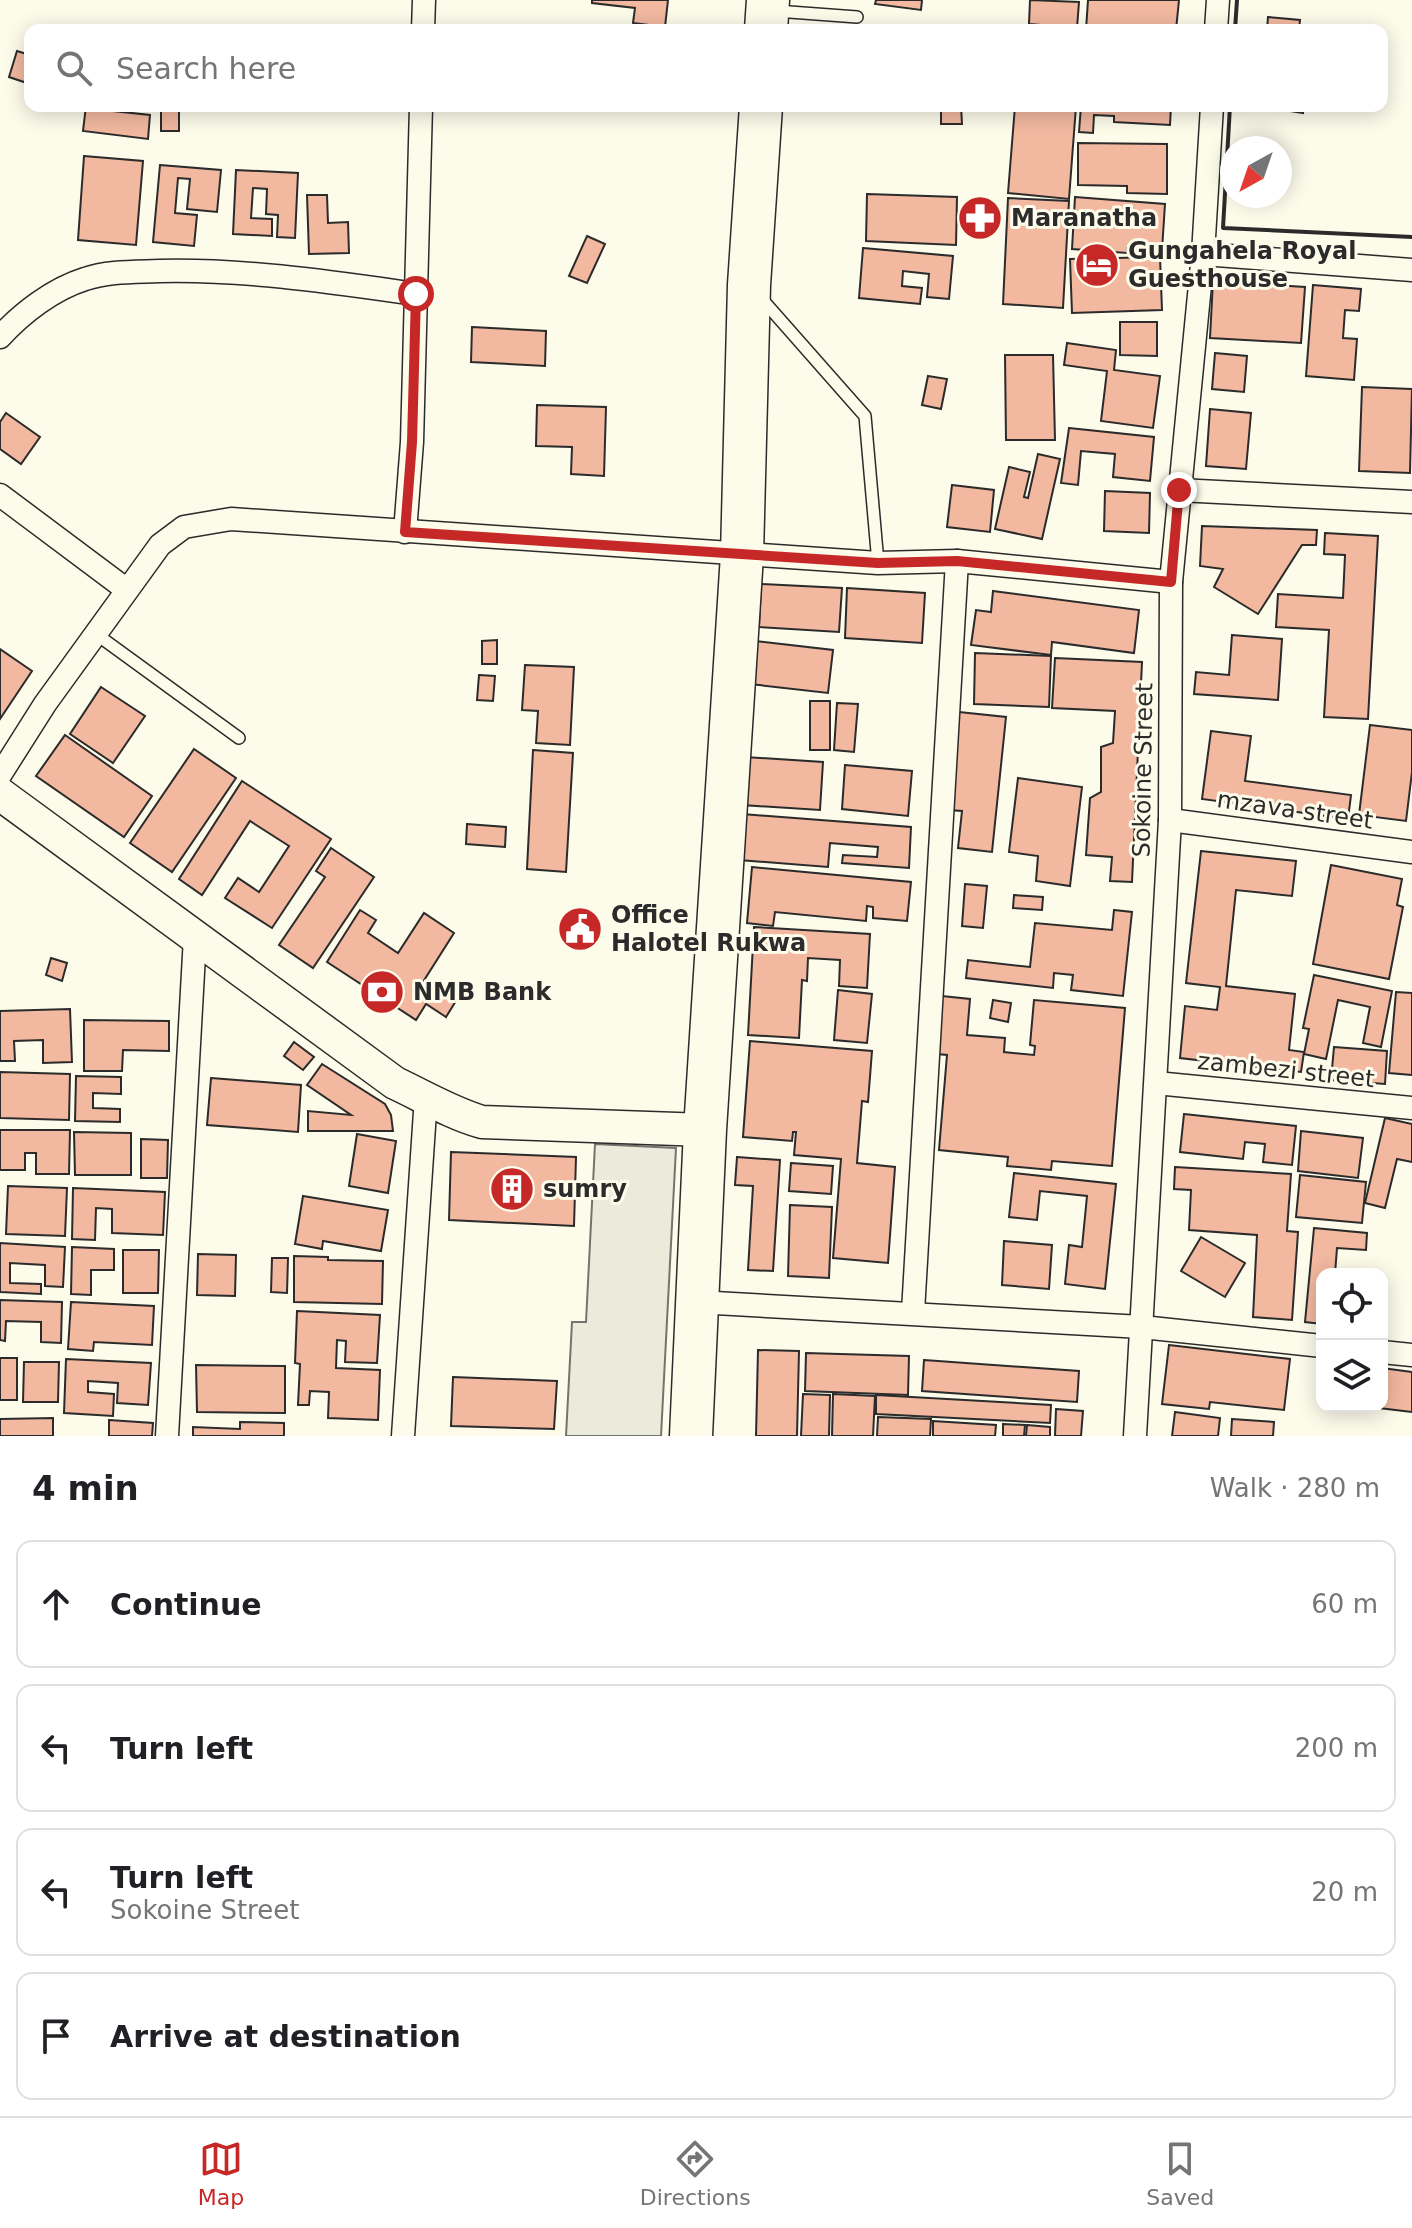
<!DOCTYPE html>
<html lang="en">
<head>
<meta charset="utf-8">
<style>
	:root { --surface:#fff; --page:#f2f2f2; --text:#202124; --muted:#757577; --line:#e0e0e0; --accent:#c62828 }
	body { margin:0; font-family:"DejaVu Sans",sans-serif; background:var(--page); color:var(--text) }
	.controls { position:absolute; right:24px; bottom:24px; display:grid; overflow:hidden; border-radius:16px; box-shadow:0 4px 20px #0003 }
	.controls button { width:72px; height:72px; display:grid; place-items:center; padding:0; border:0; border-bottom:2px solid var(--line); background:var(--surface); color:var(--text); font:40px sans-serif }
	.compass { position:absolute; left:1220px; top:136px; width:72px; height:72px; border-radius:50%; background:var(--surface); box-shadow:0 4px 20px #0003; rotate:220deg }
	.stop { position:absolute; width:24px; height:24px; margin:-18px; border:6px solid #c62828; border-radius:50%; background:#fff }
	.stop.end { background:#c62828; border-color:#fff; box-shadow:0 2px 8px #0008 }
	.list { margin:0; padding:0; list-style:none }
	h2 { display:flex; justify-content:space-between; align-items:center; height:104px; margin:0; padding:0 32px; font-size:34px }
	h2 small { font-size:26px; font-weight:400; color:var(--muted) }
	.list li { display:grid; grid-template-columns:52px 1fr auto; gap:24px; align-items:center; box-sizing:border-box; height:128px; margin:0 16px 16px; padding:0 16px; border:2px solid var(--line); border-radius:16px }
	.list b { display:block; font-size:30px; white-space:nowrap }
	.list p { margin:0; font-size:26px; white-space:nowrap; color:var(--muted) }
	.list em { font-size:26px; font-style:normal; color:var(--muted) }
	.icon { flex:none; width:44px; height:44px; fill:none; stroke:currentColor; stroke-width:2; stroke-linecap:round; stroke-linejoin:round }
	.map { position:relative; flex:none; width:1412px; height:1436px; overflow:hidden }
	.search { position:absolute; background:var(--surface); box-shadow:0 4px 20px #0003; left:24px; right:24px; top:24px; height:88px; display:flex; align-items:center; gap:20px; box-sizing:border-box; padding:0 28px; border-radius:16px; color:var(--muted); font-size:30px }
	.sheet { height:680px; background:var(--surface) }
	nav { display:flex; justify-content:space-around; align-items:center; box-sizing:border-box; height:112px; border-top:2px solid var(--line); background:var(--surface); font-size:22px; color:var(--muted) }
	nav a { display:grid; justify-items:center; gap:4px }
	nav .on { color:var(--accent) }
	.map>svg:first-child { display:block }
</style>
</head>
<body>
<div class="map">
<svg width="1412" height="1436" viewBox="0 0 1412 1436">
	<rect width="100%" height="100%" fill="#fdfbea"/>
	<polygon fill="#eceadb" stroke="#74746e" stroke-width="2" points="595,1144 676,1148 661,1436 566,1436 572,1322 586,1322"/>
	<g fill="#f2b8a0" stroke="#2b2b2b" stroke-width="2">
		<polygon points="592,0 668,0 665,27 633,23 635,8 592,3"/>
		<polygon points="876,0 922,0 921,10 875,4"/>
		<polygon points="1030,0 1079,2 1077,28 1029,24"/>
		<polygon points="1088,0 1179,0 1176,30 1086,30"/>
		<polygon points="1268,17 1300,20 1299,30 1267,30"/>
		<polygon points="17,51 30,55 30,84 9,77"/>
		<polygon points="86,106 104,106 104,110 150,115 148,139 83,131"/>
		<rect x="161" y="106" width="18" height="25"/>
		<polygon points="941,106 961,106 962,124 941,124"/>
		<polygon points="1015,106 1076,106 1069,199 1008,193"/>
		<polygon points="1081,106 1171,106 1170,125 1114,122 1114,116 1094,115 1093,133 1079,132"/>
		<polygon points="1259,106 1303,106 1303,113"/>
		<polygon points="1078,143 1167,144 1167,194 1127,193 1127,186 1078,185"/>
		<polygon points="84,156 143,161 136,245 78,240"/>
		<polygon points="160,165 221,170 217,212 187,209 190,179 178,178 175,213 197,215 194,246 153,242"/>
		<polygon points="236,170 298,173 295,238 277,237 278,215 266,214 267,189 253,188 251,218 272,219 272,236 233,234"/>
		<polygon points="867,194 957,197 956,245 866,241"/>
		<polygon points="307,195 327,195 328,223 348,222 349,253 309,254"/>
		<polygon points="1075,197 1165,204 1162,250 1127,248 1127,253 1072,249"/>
		<polygon points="1008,198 1069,201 1063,308 1003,304"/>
		<polygon points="587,236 605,244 587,283 569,276"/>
		<polygon points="863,248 953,256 949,299 927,297 929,274 903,271 902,286 922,288 920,304 859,298"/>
		<polygon points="1160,257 1162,310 1072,313 1070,259"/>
		<polygon points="1213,281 1305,287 1301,343 1210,338"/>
		<polygon points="1313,285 1361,289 1359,311 1345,310 1343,338 1357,339 1354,380 1306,376"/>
		<polygon points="1120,322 1157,322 1157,356 1120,355"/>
		<polygon points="472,327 546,331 545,366 471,362"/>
		<polygon points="1067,343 1116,350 1114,370 1160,376 1153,428 1101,421 1107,371 1064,365"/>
		<polygon points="1215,353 1247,356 1244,392 1212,389"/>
		<polygon points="1005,355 1053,355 1055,440 1006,440"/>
		<polygon points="928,376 947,379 941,409 922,405"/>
		<polygon points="1362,387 1412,389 1410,473 1359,471"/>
		<polygon points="537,405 606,407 604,476 571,474 572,447 536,446"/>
		<polygon points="1210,409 1251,413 1246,469 1206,466"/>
		<polygon points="6,413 40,437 21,464 0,449 0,422"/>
		<polygon points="1069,428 1154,437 1150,481 1113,477 1115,454 1081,451 1078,485 1061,483"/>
		<polygon points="1038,454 1060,459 1042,539 995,529 1009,467 1030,472 1024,497 1028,498"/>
		<polygon points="952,485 994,490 990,532 947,527"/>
		<polygon points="1105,491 1150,493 1149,533 1104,531"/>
		<polygon points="1202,526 1317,530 1316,545 1302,545 1258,614 1214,587 1223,569 1200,566"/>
		<polygon points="1325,533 1378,536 1368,719 1324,717 1329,630 1276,627 1278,594 1343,598 1345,555 1324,554"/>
		<polygon points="761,584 842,588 839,632 759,627"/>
		<polygon points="847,588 925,593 922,643 845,638"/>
		<polygon points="993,591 1139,610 1134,653 1052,642 1051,655 971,645 976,610 991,612"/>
		<polygon points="1232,635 1282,639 1278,700 1194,694 1196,672 1229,675"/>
		<polygon points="497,640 497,664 482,664 482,641"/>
		<polygon points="755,641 833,650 828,693 750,684"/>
		<polygon points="0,649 32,671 0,719"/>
		<polygon points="975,653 1051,656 1049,707 974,704"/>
		<polygon points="1055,658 1142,662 1132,882 1110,881 1112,857 1086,855 1090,798 1101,792 1101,747 1113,743 1115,711 1052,708"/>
		<polygon points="525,665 574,667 570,745 536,743 538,711 522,710"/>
		<polygon points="479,675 495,676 493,701 477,700"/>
		<polygon points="101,687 145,716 113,763 70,734"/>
		<rect x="810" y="701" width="20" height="49"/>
		<polygon points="837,703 858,704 854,752 834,750"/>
		<polygon points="959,712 1006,717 992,852 958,848 962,811 949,810"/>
		<polygon points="1370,725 1412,730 1412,772 1406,821 1359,815"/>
		<polygon points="1211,731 1251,736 1245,781 1351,795 1348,819 1202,799"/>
		<polygon points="65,735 152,796 124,837 36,776"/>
		<polygon points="194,749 236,778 172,872 130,843"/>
		<polygon points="533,750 573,753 566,872 527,869"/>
		<polygon points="745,757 823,762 820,810 742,805"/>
		<polygon points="845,765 912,771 908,816 842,809"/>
		<polygon points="1018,778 1082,787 1070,886 1036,881 1038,856 1009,852"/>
		<polygon points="242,781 331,839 272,928 225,898 238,878 259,892 289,846 250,821 202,895 179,879"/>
		<polygon points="742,814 911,827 909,868 842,863 843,855 877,857 878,847 830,843 828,867 739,860"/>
		<polygon points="467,824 506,827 505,847 466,844"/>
		<polygon points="331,848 374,877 313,968 279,945 325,877 316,871"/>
		<polygon points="1201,851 1296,861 1292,896 1236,890 1226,986 1295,994 1289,1050 1304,1052 1301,1072 1180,1058 1185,1006 1217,1010 1220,987 1186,983"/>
		<polygon points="1331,865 1402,879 1397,905 1403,907 1389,979 1313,964"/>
		<polygon points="752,867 911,882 907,921 873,918 873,907 867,906 866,921 775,912 773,926 747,923"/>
		<polygon points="965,884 987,886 983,928 962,926"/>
		<polygon points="1014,895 1043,897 1042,910 1013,908"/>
		<polygon points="360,910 376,920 368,933 398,953 424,913 454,933 416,993 427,1000 438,983 459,996 446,1017 426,1004 416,1020 327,962"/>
		<polygon points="1114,910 1132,912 1123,996 1071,990 1073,975 1054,973 1053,988 966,978 968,960 1030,967 1035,923 1112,930"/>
		<polygon points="754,927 870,934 867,988 839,986 840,960 808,958 807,981 802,980 799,1038 748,1035"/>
		<polygon points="51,958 67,963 62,981 46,975"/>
		<polygon points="1314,975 1392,991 1381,1047 1363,1043 1370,1007 1338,1000 1326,1059 1304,1054 1309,1029 1303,1028"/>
		<polygon points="838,990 872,994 867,1043 834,1040"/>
		<polygon points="1396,992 1412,993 1412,1075 1389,1073"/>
		<polygon points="942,996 970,999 967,1035 1005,1038 1004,1052 1034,1055 1035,1046 1030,1045 1034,1000 1125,1008 1112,1166 1052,1161 1051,1170 1007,1166 1008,1157 939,1150 947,1055 937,1054"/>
		<polygon points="993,1000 1011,1003 1008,1022 990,1018"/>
		<polygon points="70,1009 72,1062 43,1063 43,1040 14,1041 15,1061 0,1061 0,1011"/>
		<polygon points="84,1020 169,1021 169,1051 123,1050 122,1071 84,1071"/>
		<polygon points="750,1041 872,1051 868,1102 862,1101 857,1163 895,1167 888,1263 833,1258 841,1159 794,1155 796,1132 793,1132 792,1141 743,1137"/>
		<polygon points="294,1042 314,1057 303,1070 284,1056"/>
		<polygon points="1334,1047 1387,1051 1385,1084 1331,1080"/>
		<polygon points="322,1064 385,1104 391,1115 393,1131 308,1131 308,1111 351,1115 307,1085"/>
		<polygon points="0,1072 70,1074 69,1120 0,1118"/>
		<polygon points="76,1076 121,1077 121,1094 93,1093 93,1108 120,1109 120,1122 75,1121"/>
		<polygon points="211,1078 301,1085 298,1132 207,1125"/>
		<polygon points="1184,1114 1296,1126 1292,1165 1263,1162 1265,1144 1245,1142 1243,1159 1180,1152"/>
		<polygon points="1385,1118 1412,1124 1412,1162 1397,1159 1385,1208 1365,1203"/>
		<polygon points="0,1130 70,1130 69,1174 36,1174 36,1153 25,1153 25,1170 0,1170"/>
		<polygon points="1301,1131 1363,1138 1358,1178 1298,1171"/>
		<polygon points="74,1132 131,1133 131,1175 75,1175"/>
		<polygon points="357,1134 396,1141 388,1193 349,1186"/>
		<polygon points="141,1139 168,1140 167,1178 141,1178"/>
		<polygon points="451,1152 576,1157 574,1226 449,1220"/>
		<polygon points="737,1157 780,1160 773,1271 748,1270 753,1186 735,1185"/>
		<polygon points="791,1163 833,1166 831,1194 789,1191"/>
		<polygon points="1175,1167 1291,1174 1287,1231 1298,1232 1292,1320 1253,1317 1257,1235 1189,1230 1191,1190 1174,1189"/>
		<polygon points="1014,1173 1116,1184 1105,1289 1065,1284 1069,1245 1082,1247 1087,1196 1040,1191 1037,1220 1009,1217"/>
		<polygon points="1300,1175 1366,1182 1362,1223 1296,1217"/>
		<polygon points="8,1186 67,1188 65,1236 6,1234"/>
		<polygon points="73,1188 165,1192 163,1235 112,1233 112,1209 96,1208 95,1240 72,1239"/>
		<polygon points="303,1196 388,1210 381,1251 323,1241 322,1249 295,1244"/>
		<polygon points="790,1205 832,1207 829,1278 788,1276"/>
		<polygon points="1314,1228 1367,1233 1366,1250 1337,1248 1335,1274 1322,1274 1322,1324 1305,1322"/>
		<polygon points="1201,1237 1245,1263 1225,1297 1181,1271"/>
		<polygon points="1004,1241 1052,1245 1049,1289 1002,1285"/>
		<polygon points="0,1243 65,1247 63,1287 45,1286 45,1265 10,1263 10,1283 41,1284 41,1294 0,1292"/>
		<polygon points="72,1247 114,1249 114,1270 91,1270 91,1295 71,1294"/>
		<polygon points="123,1250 159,1250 158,1293 123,1293"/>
		<polygon points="198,1254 236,1255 235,1296 197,1295"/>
		<polygon points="294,1256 328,1257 328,1260 383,1261 382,1304 294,1302"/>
		<polygon points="272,1258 288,1258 287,1293 271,1292"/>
		<polygon points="0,1300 62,1302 61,1343 41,1342 41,1322 6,1321 5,1341 0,1340"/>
		<polygon points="71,1302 154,1306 152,1345 94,1342 93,1351 68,1349"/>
		<polygon points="297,1311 380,1315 377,1363 345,1362 346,1341 337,1340 336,1368 380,1370 378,1420 328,1418 329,1392 310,1391 309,1405 298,1405 300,1364 295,1363"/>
		<polygon points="1169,1345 1290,1359 1284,1410 1210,1402 1209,1409 1162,1404"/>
		<polygon points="758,1350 799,1351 797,1436 756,1436"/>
		<polygon points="806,1353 909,1356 908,1395 805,1391"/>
		<rect x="0" y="1358" width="17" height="42"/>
		<polygon points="66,1359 151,1363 148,1405 117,1403 118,1383 88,1381 88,1392 114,1394 113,1416 64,1413"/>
		<polygon points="924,1360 1079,1371 1077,1402 922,1391"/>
		<polygon points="24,1362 59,1362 58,1402 23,1402"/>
		<polygon points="196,1365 285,1366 285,1413 197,1412"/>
		<polygon points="1382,1368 1412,1372 1412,1412 1379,1408 1382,1406"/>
		<polygon points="453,1377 557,1381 554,1429 451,1426"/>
		<polygon points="803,1394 830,1395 829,1436 801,1436"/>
		<polygon points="833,1394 875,1396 873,1436 832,1436"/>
		<polygon points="876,1395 1051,1405 1050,1423 876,1414"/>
		<polygon points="1056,1409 1083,1411 1081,1436 1055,1436"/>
		<polygon points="1175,1412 1220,1418 1218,1436 1172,1436"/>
		<polygon points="878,1417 931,1419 930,1436 877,1436"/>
		<polygon points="53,1418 53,1436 0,1436 0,1419"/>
		<polygon points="1232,1419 1274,1422 1273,1436 1231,1436"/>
		<polygon points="109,1420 153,1423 152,1436 109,1436"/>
		<polygon points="933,1421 996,1425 995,1436 933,1436"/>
		<polygon points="240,1422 284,1423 284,1436 193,1436 193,1427 240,1429"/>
		<polygon points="1003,1424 1025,1425 1024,1436 1003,1436"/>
		<polygon points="1027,1425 1050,1427 1050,1436 1026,1436"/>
	</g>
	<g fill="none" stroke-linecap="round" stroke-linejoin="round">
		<g stroke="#2b2b2b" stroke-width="14">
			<g id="lane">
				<polyline points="776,11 857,17"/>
				<polyline points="760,297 865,416 878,563"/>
				<polyline points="96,634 239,738"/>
			</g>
		</g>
		<g stroke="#2b2b2b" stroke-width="25">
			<g id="street">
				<polyline points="423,30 424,0"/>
				<polyline points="1216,30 1218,0"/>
				<polyline points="1203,254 1412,270"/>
				<path d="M0,337C22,313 53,289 85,279C108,271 135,272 159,271C245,269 331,282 416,294"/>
				<polyline points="1179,490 1412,502"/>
				<polyline points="0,495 127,590"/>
				<polyline points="405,532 412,442 421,106"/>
				<polyline points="0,775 45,704 160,545 184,527 231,519 878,563 957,561 1171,582"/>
				<polyline points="1170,820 1412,852"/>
				<polyline points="1156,1083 1412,1108"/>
				<polyline points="697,1302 1142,1327 1322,1346"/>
				<polyline points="913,1312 957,561"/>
				<polyline points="1382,1352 1412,1355"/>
				<polyline points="167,1436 195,937"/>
				<polyline points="403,1436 426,1097"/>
				<polyline points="1135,1436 1170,820 1171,582 1203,254 1212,106"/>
			</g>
		</g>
		<g stroke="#2b2b2b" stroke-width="35">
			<path id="secondary" d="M0,794L395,1083C425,1097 451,1113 482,1122L705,1130"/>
		</g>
		<g stroke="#2b2b2b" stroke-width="45">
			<g id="highway">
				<polyline points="766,30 768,0"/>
				<polyline points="691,1436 705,1130 742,555 749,285 761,106"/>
			</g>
		</g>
		<use href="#lane" stroke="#fdfbea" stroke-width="11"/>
		<use href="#street" stroke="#fdfbea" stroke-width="22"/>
		<use href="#secondary" stroke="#fdfbea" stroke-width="32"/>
		<use href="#highway" stroke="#fdfbea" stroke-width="42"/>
		<g stroke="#2b2b2b" stroke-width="4">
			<polyline points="1235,30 1237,0"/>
			<polyline points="1230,106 1223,228 1412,237"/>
		</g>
	</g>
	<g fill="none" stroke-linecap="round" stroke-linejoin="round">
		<polyline stroke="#c62828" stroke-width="10" points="416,294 412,442 405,532 878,563 957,561 1171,582 1179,490"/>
	</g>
	<defs>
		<g id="pharmacy-disc" transform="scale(2.3)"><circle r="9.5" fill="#c62828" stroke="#fdfbea"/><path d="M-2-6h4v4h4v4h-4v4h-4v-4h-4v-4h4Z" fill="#fff"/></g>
		<g id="hotel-disc" transform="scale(2.3)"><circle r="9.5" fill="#c62828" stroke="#fdfbea"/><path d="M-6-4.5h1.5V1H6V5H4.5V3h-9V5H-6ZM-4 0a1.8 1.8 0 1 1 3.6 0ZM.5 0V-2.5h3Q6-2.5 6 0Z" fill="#fff"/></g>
		<g id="civic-disc" transform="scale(2.3)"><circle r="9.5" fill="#c62828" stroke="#fdfbea"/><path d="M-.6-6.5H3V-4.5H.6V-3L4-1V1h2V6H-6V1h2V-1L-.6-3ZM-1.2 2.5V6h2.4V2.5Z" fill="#fff"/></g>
		<g id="bank-disc" transform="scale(2.3)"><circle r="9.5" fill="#c62828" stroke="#fdfbea"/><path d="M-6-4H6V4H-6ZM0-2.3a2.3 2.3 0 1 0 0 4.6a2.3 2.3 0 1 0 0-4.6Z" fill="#fff"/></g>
		<g id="building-disc" transform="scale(2.3)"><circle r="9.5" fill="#c62828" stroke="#fdfbea"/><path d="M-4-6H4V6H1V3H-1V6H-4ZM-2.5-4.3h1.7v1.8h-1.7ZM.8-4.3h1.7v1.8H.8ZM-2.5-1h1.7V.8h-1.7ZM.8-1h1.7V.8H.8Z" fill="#fff"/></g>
	</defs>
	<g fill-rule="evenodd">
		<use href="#pharmacy-disc" x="980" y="218"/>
		<use href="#hotel-disc" x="1097" y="265"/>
		<use href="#civic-disc" x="580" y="929"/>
		<use href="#bank-disc" x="382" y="992"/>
		<use href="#building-disc" x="512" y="1189"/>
	</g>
	<g text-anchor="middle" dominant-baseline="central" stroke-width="6" stroke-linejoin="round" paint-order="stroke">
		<g font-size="24" font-weight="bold" fill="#2b2b2b" stroke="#fdfbea" text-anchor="start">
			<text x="1011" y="218">Maranatha</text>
			<text x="1128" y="251">Gungahela Royal<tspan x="1128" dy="28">Guesthouse</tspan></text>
			<text x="611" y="915">Office<tspan x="611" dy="28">Halotel Rukwa</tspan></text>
			<text x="413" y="992">NMB Bank</text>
			<text x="543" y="1189">sumry</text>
		</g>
		<g font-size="24" fill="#2b2b2b" stroke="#fdfbea">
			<text transform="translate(1143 770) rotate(-89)">Sokoine Street</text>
			<text transform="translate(1295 810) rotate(8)">mzava street</text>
			<text transform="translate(1286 1070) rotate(6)">zambezi street</text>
		</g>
	</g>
</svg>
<div class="controls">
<button><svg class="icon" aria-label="locate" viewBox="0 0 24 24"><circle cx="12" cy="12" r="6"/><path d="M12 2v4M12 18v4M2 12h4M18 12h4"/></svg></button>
<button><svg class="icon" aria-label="layers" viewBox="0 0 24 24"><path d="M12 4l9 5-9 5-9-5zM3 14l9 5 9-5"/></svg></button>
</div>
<svg class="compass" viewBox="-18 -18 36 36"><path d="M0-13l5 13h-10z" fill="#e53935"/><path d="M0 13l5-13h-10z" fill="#757577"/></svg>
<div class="stop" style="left:416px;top:294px"></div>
<div class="stop end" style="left:1179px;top:490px"></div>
<div class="search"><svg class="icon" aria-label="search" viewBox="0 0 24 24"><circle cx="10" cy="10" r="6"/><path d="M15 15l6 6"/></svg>Search here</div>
</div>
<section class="sheet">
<h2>4 min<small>Walk · 280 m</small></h2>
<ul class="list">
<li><svg class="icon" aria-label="ahead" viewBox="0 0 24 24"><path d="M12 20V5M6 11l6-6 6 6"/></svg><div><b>Continue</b></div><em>60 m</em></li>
<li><svg class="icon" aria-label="left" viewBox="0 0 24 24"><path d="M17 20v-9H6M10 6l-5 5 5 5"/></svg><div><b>Turn left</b></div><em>200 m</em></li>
<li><svg class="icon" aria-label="left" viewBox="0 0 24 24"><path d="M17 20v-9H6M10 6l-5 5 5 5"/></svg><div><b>Turn left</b><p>Sokoine Street</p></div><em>20 m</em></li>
<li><svg class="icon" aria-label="arrive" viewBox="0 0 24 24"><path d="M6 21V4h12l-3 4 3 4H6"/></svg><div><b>Arrive at destination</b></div></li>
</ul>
</section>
<nav>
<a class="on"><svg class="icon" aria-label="map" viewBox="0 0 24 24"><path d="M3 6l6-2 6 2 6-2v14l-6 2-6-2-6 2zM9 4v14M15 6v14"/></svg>Map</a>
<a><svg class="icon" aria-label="directions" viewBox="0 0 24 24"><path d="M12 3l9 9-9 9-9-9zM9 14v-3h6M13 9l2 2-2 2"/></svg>Directions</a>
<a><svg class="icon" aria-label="saved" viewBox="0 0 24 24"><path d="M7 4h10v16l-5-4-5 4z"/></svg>Saved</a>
</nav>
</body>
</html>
